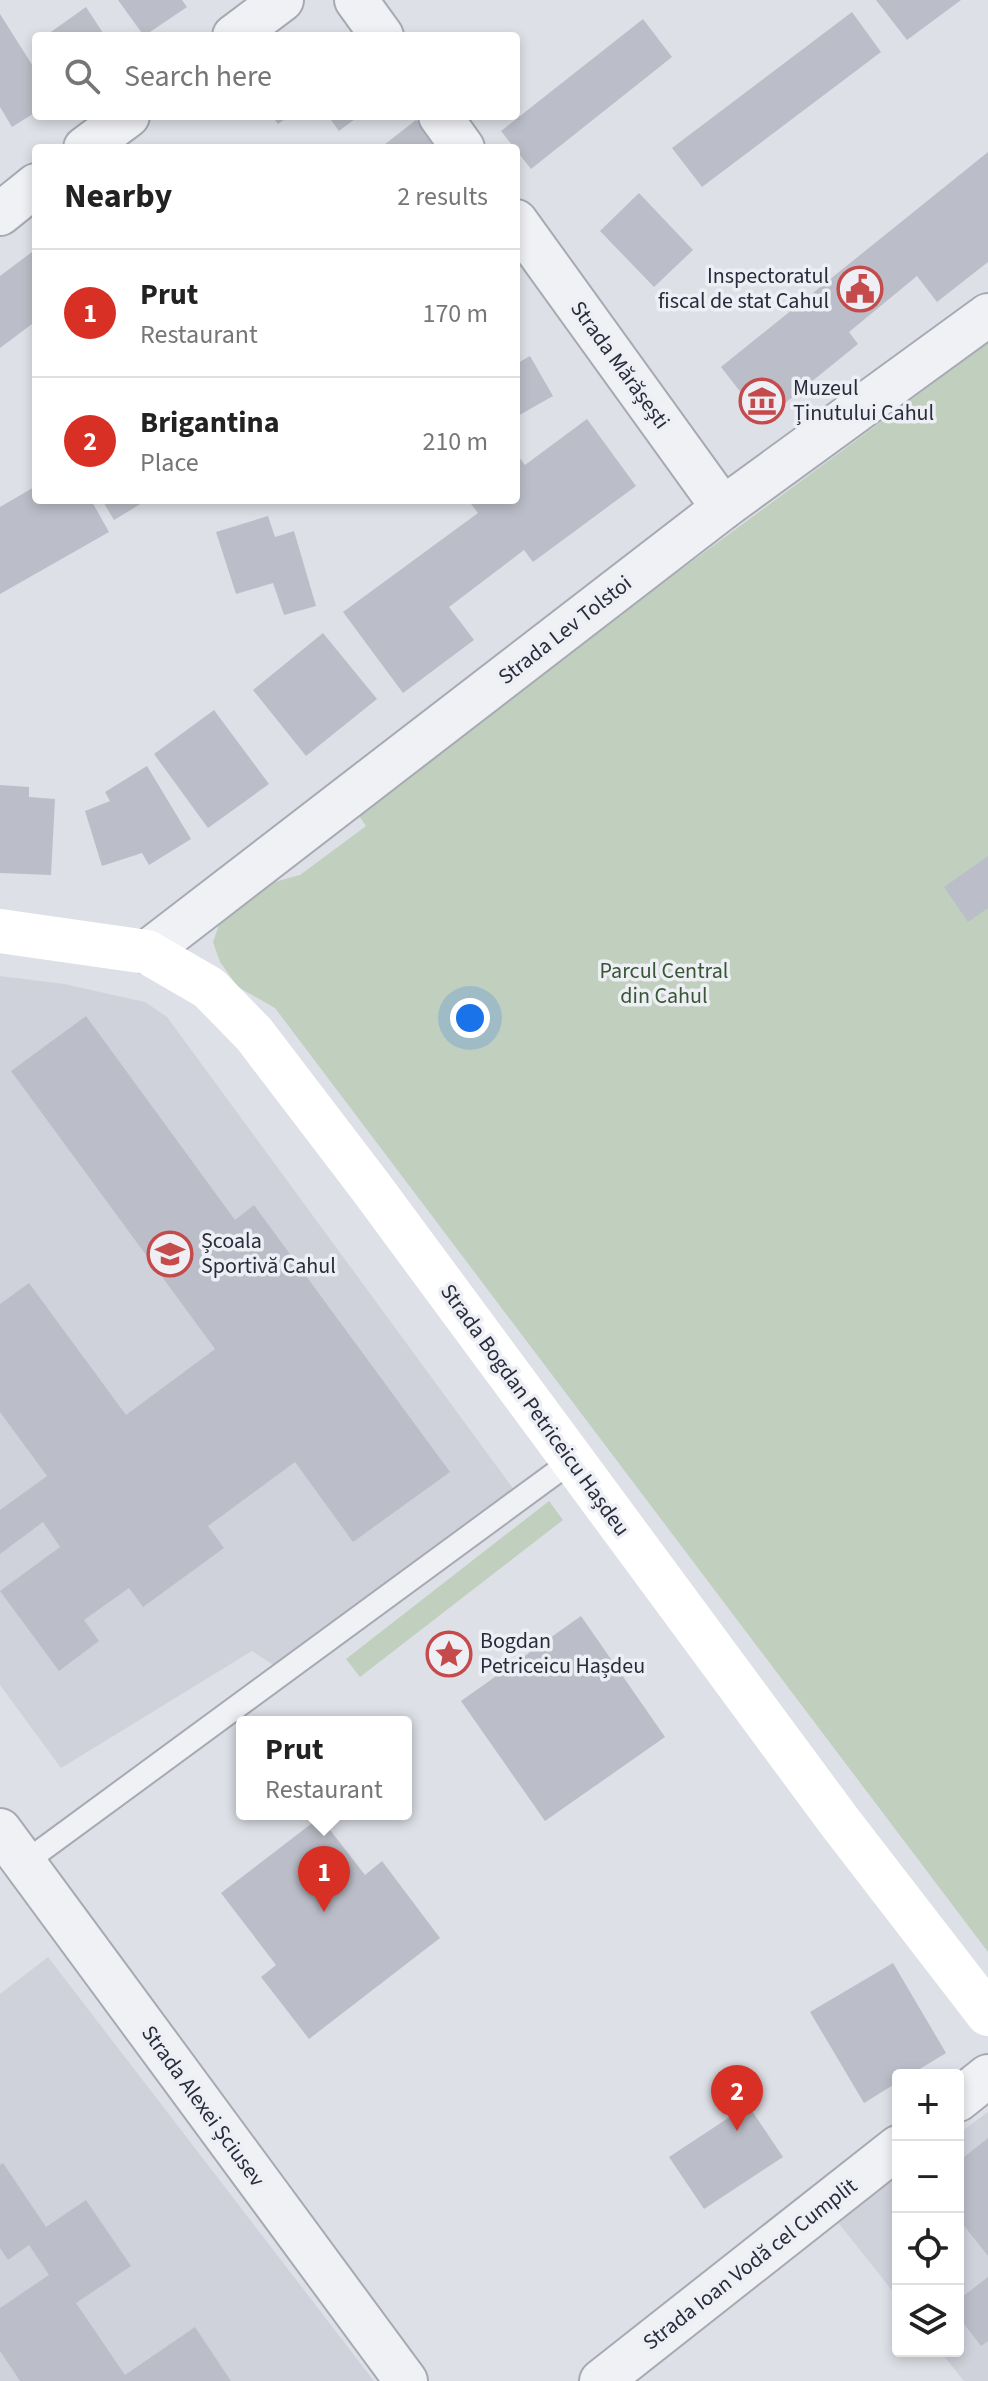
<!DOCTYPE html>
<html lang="en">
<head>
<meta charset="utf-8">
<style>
	:root { --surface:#fff; --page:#f2f2f2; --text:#222; --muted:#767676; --line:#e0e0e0; --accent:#d93025 }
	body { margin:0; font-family:"Source Sans 3",sans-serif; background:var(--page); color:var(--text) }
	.controls { position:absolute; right:24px; bottom:24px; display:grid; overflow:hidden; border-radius:8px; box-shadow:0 4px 12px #0003 }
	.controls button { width:72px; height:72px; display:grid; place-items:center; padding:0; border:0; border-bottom:2px solid var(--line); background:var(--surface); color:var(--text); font:40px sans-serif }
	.you { position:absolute; left:470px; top:1018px; width:28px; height:28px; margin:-20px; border:6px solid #fff; border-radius:50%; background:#1a73e8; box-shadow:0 0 0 12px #1a73e833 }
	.badge { display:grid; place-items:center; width:52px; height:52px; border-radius:50%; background:var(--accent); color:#fff; font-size:26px; font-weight:700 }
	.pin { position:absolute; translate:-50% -66px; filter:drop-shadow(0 2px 4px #0008) }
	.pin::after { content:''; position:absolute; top:42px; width:28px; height:24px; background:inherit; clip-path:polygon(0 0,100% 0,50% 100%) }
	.popup { position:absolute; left:236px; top:1716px; width:176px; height:104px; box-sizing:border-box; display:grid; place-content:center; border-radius:8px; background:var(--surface); filter:drop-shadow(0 2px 6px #0005); font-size:26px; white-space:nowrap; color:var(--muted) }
	.popup b { font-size:30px; color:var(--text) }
	.popup::after { content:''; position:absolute; left:50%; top:100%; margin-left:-16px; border:16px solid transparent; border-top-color:var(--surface) }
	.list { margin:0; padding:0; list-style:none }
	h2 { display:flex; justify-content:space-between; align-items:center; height:104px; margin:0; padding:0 32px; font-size:34px }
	h2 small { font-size:26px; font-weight:400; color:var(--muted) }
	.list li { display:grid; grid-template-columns:52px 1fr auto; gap:24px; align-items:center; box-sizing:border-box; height:128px; padding:0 32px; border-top:2px solid var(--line) }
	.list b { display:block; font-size:30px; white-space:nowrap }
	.list p { margin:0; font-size:26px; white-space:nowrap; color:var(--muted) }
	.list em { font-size:26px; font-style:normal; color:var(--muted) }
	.icon { flex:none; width:44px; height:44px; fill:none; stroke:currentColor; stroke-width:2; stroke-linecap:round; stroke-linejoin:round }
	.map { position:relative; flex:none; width:988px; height:2381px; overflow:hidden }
	.search { position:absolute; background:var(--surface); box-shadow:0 4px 12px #0003; left:32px; top:32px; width:488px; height:88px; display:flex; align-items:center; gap:20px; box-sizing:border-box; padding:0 28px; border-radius:8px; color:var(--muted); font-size:30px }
	.panel { position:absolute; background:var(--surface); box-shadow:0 4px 12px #0003; left:32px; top:144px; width:488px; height:360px; border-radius:8px }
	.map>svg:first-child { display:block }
</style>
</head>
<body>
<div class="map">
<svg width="988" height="2381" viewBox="0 0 988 2381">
	<rect width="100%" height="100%" fill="#dde0e6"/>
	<g fill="#d0d2db">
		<polygon points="0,976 64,984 145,1002 167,1017 515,1491 278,1668 252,1651 61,1768 0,1685"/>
		<polygon points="48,1957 374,2381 0,2381 0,1994"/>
		<polygon points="988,2112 988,2381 964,2381 940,2351 958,2351 958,2134"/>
		<polygon points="898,2177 898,2298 837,2221"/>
	</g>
	<g fill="#c1cfbf">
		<polygon points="988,343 988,1952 275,1008 238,987 220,962 213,942 222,916 260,886 300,875 366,826 355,810"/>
		<polygon points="549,1501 563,1520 360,1677 346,1659"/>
	</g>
	<g fill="#bbbec8">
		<polygon points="118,0 182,0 187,7 144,36"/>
		<polygon points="876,0 961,0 907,40"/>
		<polygon points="86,7 105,36 49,36 48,34"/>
		<polygon points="852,12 881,52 702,187 672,148"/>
		<polygon points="0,14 36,71 36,112 12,127 0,107"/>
		<polygon points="643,19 672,57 531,169 501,131"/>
		<polygon points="272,116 289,116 278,124"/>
		<polygon points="328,116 359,116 339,131"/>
		<polygon points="416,120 438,148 380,148"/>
		<polygon points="988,152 988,262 937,302 917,276 849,332 858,344 763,421 721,367"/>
		<polygon points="639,193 693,250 654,287 600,231"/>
		<polygon points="36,249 36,321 0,348 0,276"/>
		<polygon points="530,356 553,396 516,417 516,364"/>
		<polygon points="587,419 636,486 533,562 524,550 449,607 474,640 403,693 343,612 478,513 468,500 516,500 516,453 525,465"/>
		<polygon points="36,486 36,500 91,500 109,532 0,594 0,507"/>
		<polygon points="102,500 147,500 114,520"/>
		<polygon points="268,516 275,537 294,531 316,606 284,615 273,583 236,594 216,532"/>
		<polygon points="323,633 377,699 306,756 253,690"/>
		<polygon points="214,710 269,784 208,828 154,754"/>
		<polygon points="147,766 191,839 149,865 142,853 102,866 85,811 110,801 105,792"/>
		<polygon points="0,785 29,787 29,797 55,799 51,875 0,873"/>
		<polygon points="988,856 988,908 968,922 944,887"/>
		<polygon points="86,1016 235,1220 254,1205 450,1472 353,1542 295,1462 208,1526 224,1548 143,1607 129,1588 84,1620 99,1641 59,1671 0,1591 60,1547 43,1522 0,1554 0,1510 47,1476 0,1412 0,1304 29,1283 126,1415 215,1349 11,1071"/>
		<polygon points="581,1616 665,1737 545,1821 461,1701"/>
		<polygon points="320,1817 365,1875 382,1861 440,1938 309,2039 261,1977 276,1965 221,1893"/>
		<polygon points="893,1963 946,2053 910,2075 898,2075 898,2082 864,2103 810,2012"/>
		<polygon points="748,2105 783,2157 704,2209 669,2157"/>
		<polygon points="988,2138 988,2256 958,2218 958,2162"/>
		<polygon points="3,2163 46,2227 86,2200 131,2266 76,2303 125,2375 195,2327 231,2381 20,2381 0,2351 0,2308 49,2275 29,2245 8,2260 0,2248 0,2165"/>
		<polygon points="988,2277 988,2341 981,2346 958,2316 958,2300"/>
	</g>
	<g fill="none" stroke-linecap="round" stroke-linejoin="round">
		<g stroke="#a7aab3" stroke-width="26">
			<polyline id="lane" points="24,1863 573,1460"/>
		</g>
		<g stroke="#a7aab3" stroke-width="46">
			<g id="street">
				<polyline points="356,0 382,36"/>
				<polyline points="234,36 282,0"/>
				<polyline points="440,116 463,148"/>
				<polyline points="85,148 128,116"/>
				<polyline points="0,214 36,185"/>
				<polyline points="516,221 723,508"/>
				<polyline points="147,952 723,508 988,315"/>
				<polyline points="0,1830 406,2381"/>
				<polyline points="958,2100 988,2076"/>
				<polyline points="601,2381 898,2147"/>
			</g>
		</g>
		<use href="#lane" stroke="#f0f1f5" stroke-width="22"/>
		<use href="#street" stroke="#f0f1f5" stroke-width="42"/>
		<polyline stroke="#fff" stroke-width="44" points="0,931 147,952 209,988 254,1034 370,1186 839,1821 988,2014"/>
	</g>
	<defs>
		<g id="civic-ring" transform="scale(2.3)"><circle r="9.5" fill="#edeff4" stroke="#c44a4b" stroke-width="1.5"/><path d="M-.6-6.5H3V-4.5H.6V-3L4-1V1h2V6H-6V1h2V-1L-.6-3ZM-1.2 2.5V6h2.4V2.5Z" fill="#c44a4b"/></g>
		<g id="museum-ring" transform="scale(2.3)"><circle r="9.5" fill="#edeff4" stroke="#c44a4b" stroke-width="1.5"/><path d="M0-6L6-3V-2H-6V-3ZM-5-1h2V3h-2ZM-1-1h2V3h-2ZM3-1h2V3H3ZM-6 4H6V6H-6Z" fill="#c44a4b"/></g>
		<g id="school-ring" transform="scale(2.3)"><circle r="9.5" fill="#edeff4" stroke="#c44a4b" stroke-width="1.5"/><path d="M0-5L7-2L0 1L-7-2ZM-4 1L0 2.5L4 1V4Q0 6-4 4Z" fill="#c44a4b"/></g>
		<g id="sight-ring" transform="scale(2.3)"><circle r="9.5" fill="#edeff4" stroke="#c44a4b" stroke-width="1.5"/><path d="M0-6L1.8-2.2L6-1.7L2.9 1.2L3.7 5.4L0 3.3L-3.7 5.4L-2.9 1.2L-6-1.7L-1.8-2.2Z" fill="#c44a4b"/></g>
	</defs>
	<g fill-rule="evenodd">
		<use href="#civic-ring" x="860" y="289"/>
		<use href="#museum-ring" x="762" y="401"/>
		<use href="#school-ring" x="170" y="1254"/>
		<use href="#sight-ring" x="449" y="1654"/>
	</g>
	<g text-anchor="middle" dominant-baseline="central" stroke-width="7" stroke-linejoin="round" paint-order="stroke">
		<g font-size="22" fill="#282c3c" stroke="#edeff4" text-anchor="start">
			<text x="829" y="276" text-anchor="end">Inspectoratul<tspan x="829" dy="25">fiscal de stat Cahul</tspan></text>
			<text x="793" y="388">Muzeul<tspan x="793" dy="25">Ținutului Cahul</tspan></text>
			<text x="201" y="1241">Școala<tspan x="201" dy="25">Sportivă Cahul</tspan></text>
			<text x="480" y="1641">Bogdan<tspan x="480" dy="25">Petriceicu Hașdeu</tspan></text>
		</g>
		<g font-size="22" fill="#282c3c" stroke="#edeff4">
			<text transform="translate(620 365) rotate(54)">Strada Mărășești</text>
			<text transform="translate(565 630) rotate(-38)">Strada Lev Tolstoi</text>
			<text transform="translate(535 1410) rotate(54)">Strada Bogdan Petriceicu Hașdeu</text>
			<text transform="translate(203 2106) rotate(54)">Strada Alexei Șciusev</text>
			<text transform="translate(750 2264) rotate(-38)">Strada Ioan Vodă cel Cumplit</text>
		</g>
		<g font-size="22" fill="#385636" stroke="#edeff4">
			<text x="664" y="971">Parcul Central<tspan x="664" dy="25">din Cahul</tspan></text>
		</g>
	</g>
</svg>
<div class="controls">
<button>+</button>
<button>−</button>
<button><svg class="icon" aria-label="locate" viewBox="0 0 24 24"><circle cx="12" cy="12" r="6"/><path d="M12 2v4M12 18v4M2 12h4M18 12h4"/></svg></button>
<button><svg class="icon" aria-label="layers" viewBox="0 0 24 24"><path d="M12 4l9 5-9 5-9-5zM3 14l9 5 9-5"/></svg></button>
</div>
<div class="you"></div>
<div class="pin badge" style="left:324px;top:1912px">1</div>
<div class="popup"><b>Prut</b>Restaurant</div>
<div class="pin badge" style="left:737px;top:2131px">2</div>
<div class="search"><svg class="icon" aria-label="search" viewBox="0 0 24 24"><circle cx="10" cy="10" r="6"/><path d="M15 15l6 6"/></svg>Search here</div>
<section class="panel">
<h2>Nearby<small>2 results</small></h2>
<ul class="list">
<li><span class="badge">1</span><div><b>Prut</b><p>Restaurant</p></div><em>170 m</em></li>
<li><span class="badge">2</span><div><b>Brigantina</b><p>Place</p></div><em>210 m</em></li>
</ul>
</section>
</div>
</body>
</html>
